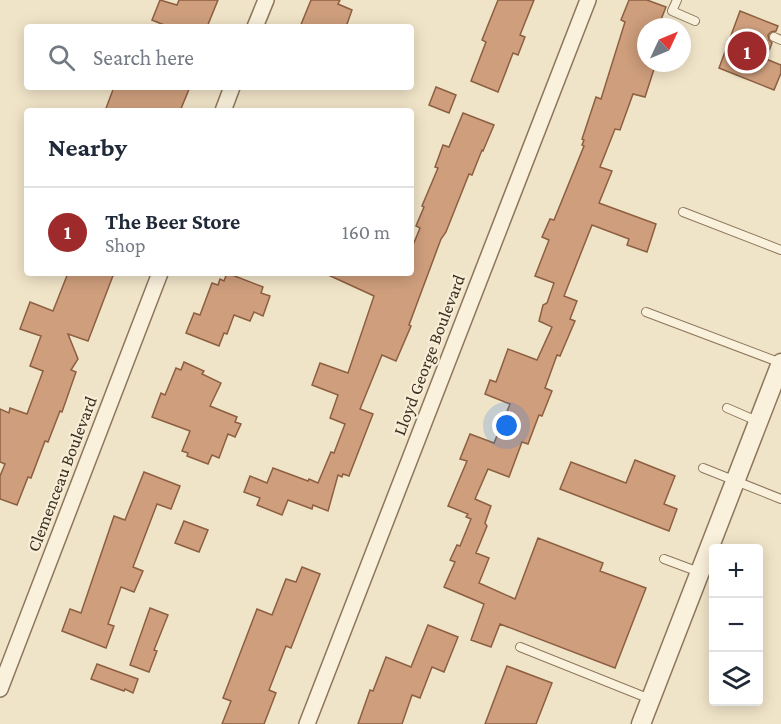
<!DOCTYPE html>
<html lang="en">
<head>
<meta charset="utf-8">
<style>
	:root { --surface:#fff; --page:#f6f6f7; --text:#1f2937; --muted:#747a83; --line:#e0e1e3; --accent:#9e2a2b }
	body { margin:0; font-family:"Crimson Pro",serif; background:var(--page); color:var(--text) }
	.controls { position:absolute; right:18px; bottom:18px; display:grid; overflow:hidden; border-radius:6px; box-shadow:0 3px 15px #0003 }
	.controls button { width:54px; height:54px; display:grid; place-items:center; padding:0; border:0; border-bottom:2px solid var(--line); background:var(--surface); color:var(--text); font:30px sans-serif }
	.compass { position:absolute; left:637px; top:18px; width:54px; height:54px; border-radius:50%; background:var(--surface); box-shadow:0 3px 15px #0003; rotate:46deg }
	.you { position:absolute; left:507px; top:426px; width:21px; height:21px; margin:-15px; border:4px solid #fff; border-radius:50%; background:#1a73e8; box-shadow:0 0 0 9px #1a73e833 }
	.badge { display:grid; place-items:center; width:39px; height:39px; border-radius:50%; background:var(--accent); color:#fff; font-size:20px; font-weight:700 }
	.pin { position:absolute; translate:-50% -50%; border:3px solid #fff; box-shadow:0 2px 6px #0006 }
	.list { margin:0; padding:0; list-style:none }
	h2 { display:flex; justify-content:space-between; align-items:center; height:78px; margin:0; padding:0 24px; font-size:26px }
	h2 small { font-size:20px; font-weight:400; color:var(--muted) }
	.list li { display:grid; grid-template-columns:39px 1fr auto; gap:18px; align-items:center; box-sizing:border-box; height:90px; padding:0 24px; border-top:2px solid var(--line) }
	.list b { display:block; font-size:22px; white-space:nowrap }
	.list p { margin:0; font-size:20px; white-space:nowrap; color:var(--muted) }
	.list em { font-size:20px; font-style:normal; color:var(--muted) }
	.icon { flex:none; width:33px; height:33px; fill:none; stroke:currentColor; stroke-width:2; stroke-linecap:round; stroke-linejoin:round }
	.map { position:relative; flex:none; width:781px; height:724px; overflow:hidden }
	.search { position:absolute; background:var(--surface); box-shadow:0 3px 15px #0003; left:24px; top:24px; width:390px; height:66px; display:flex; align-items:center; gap:15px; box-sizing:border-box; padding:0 21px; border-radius:6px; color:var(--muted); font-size:22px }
	.panel { position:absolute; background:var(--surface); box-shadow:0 3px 15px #0003; left:24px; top:108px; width:390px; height:168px; border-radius:6px }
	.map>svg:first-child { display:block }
</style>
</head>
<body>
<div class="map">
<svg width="781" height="724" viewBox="0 0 781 724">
	<rect width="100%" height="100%" fill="#f0e4c8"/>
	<g fill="#cf9f7d" stroke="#8d5f41" stroke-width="1.5">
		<polygon points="160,0 177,5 179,0 218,0 207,27 169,27 152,20"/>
		<polygon points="311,0 340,0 338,4 352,10 346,27 300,27"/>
		<polygon points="498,0 534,0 520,35 525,37 518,55 513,53 498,92 471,81 486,42 482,40"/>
		<polygon points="629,0 647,0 666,7 658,27 646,27 646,63 656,63 645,97 633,94 620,130 615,129 600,167 612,171 599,203 656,224 647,252 627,245 629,239 592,225 564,296 577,301 570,319 575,321 560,356 557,355 545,388 552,391 542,416 539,415 528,444 522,442 509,477 488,469 475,499 491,506 485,523 487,526 476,553 489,558 479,583 515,599 538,538 603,563 600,571 646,588 615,668 500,624 491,647 471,640 484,604 444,587 455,562 450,560 457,545 460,546 471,519 466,517 468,514 448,506 467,461 460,459 470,434 494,443 510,404 485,394 490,380 496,382 508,349 537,360 552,327 539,321 543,305 547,303 554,283 535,276 549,240 542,237 550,219 554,220 584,146 582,145 584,140 582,139 596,97 601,99 625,22 621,20"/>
		<polygon points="740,11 778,26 776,31 771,32 768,35 769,40 772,43 766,59 781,65 781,73 774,90 719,68"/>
		<polygon points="114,87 190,87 180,111 105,111"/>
		<polygon points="436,87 456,95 449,113 429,105"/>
		<polygon points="463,113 494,125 483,151 482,150 472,175 469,174 446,232 441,239 409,325 411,326 396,361 382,355 360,409 373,414 349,476 343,474 342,477 338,475 328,511 313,505 312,509 288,500 282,515 257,505 260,498 244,492 250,476 267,483 273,468 308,481 309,479 318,483 331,452 334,453 345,424 330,418 338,395 312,385 320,363 348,373 374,296 324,273 411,273 411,250 420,228 416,226 424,207 422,206 438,168 435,167 443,145 449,147"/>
		<polygon points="68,273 114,273 88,341 68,334 78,359 71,370 76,372 62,412 60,411 48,442 45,441 31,478 28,477 17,505 0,499 0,476 5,464 0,462 0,409 9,413 10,408 27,414 43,371 30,366 41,336 20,329 30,302 53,311"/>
		<polygon points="227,273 263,287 261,293 270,296 263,316 254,312 250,321 234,315 227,334 224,333 219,346 186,333 194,313 200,315 212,283 218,285 220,279 224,281"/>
		<polygon points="184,362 204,371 202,374 221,383 210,406 237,417 235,422 241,424 235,437 228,434 219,458 212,455 208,464 187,456 188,453 182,451 190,431 152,417 161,393 165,395 176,368 181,370"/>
		<polygon points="635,460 675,476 664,504 677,509 669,531 560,489 571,462 626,483"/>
		<polygon points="144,472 180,486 171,509 157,504 133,567 143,571 134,592 121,587 108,624 114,626 106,648 62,631 70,609 81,613 114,516 125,520"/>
		<polygon points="184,521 208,530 199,552 175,543"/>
		<polygon points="302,567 320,574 291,648 286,646 269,690 276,693 264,724 222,724 231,701 223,698 257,609 272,615 286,579 296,582"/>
		<polygon points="150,608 168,615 154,650 157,651 149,672 130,665"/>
		<polygon points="428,625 458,637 444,672 432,667 420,698 412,695 402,724 358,724 370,690 373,691 386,657 411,667"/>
		<polygon points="97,664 138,679 133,693 125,689 124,691 91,679"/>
		<polygon points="507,666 552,683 536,724 485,724"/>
	</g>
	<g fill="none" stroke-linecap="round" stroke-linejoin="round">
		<g stroke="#8d765c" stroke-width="10">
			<g id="service">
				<polyline points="677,0 672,11 695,21"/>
				<polyline points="774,37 781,40"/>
				<polyline points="683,212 781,250"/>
				<polyline points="646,312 781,363"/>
				<polyline points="727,408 757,421"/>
				<polyline points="703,468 781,499"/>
				<polyline points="664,559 699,572"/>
				<polyline points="520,647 650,699"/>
			</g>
		</g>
		<g stroke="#8d765c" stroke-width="18">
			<g id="minor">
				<polyline points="255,27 266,0"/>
				<polyline points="223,111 232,87"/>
				<polyline points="0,689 160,273"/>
				<polyline points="307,724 588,0"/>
			</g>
		</g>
		<g stroke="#8d765c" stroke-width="21">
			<polyline id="tertiary" points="641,724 781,363"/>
		</g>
		<use href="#service" stroke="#faf1dc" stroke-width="8"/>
		<use href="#minor" stroke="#faf1dc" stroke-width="15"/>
		<use href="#tertiary" stroke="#faf1dc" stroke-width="18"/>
	</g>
	<g text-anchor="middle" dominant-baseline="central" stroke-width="4.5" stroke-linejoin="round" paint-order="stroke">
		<g font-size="18" fill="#3d2e20" stroke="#f7eed8">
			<text transform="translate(429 355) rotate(-69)">Lloyd George Boulevard</text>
			<text transform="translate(62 474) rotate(-69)">Clemenceau Boulevard</text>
		</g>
	</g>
</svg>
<div class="controls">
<button>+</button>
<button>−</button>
<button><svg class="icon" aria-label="layers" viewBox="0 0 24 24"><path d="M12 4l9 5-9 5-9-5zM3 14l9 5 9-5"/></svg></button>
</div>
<svg class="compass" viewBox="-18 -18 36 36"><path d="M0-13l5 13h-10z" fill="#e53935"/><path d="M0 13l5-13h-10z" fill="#747a83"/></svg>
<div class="you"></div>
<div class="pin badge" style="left:747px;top:51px">1</div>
<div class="search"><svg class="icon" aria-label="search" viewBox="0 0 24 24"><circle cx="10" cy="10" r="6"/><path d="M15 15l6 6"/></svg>Search here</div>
<section class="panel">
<h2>Nearby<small></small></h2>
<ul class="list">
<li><span class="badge">1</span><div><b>The Beer Store</b><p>Shop</p></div><em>160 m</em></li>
</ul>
</section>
</div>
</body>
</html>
